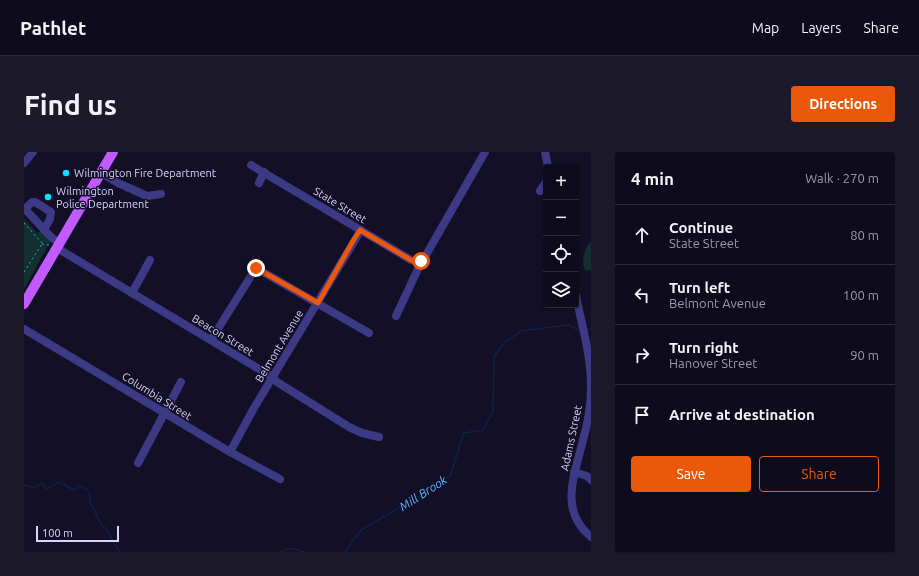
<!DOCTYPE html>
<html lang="en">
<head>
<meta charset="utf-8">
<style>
	:root { --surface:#0e0b1c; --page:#1c1929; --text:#f1f3f6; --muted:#9b9ba3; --line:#2e2b3b; --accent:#ea580c }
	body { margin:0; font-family:Ubuntu,sans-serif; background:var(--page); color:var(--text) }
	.controls { position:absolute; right:12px; top:12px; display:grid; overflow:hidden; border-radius:4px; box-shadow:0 1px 3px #0004 }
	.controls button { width:36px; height:36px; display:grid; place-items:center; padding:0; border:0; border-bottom:1px solid var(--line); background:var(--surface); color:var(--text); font:20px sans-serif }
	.scale { position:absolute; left:12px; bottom:10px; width:83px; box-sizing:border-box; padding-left:4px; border:2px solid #d9d4ff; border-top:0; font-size:11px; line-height:14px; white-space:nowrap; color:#d9d4ff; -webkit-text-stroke:3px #130f26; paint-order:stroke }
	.stop { position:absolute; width:12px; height:12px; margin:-9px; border:3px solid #ea580c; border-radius:50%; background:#fff }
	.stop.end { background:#ea580c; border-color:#fff; box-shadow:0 1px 4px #0008 }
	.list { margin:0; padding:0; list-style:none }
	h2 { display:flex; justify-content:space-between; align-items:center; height:52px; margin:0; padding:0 16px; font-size:17px }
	h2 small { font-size:13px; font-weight:400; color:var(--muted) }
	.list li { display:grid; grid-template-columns:26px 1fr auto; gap:12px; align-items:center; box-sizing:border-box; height:60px; padding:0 16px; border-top:1px solid var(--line) }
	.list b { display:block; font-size:15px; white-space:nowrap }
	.list p { margin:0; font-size:13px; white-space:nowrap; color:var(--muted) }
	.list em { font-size:13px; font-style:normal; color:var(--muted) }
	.actions { display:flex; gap:8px; padding:12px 16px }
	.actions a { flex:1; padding:9px 0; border:1px solid var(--accent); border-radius:4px; text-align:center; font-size:14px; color:var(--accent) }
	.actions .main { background:var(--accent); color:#fff }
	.icon { flex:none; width:22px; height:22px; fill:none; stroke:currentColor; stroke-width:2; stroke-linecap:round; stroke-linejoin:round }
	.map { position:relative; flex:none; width:567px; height:400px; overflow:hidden; border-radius:4px }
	header { display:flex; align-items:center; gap:24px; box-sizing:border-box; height:56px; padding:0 20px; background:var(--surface); border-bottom:1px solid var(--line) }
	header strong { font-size:19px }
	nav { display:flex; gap:22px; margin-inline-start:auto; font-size:14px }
	.intro { display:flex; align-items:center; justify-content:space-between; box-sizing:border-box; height:96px; padding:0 24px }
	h1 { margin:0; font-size:28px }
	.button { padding:10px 18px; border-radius:4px; background:var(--accent); color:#fff; font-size:14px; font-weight:700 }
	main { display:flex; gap:24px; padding:0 24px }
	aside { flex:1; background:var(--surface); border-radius:4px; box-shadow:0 1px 3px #0004 }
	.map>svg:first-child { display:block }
</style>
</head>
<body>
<header>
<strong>Pathlet</strong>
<nav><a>Map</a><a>Layers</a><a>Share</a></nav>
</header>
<div class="intro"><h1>Find us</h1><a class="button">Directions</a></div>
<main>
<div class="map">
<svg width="567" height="400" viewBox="0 0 567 400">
	<rect width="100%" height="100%" fill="#130f26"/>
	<g fill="#12302f">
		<polygon points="0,67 13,81 17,79 26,90 0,137"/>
		<path d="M566,90H567V118H561C557,109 560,98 566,90Z"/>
	</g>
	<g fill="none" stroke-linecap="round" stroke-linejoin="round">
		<g stroke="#0c2248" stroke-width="1.5">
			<polyline points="565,178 567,177"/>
			<polyline points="0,333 10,336 18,331 23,337 35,330 50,338 56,334 63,337 65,341 67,353 70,357 76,371 82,377 96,400"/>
			<path d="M256,400C271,393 268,398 281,400"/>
			<polyline points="321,400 337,378 399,342 426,324 440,281 459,278 469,260 470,205 480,191 497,179 544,173 555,178"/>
		</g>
		<g stroke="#2fb8b0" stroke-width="1" stroke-dasharray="2 3" stroke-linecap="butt">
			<polyline points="0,71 18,91"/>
			<polyline points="18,92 25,93"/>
			<polyline points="0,120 18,92"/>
		</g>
		<g stroke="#3d3a85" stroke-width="8">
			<polyline points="521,0 524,15"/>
			<polyline points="0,11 9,0"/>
			<polyline points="227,13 387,108 395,110"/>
			<polyline points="76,20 94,31 123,44 137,42"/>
			<polyline points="235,31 240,20"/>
			<polyline points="516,39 522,30"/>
			<polyline points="0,56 27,85 35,91"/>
			<polyline points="1,57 8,50 11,50 27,60 26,67 20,78"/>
			<polyline points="33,96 245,223 253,230 325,275 338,281 355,285"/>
			<polyline points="108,141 126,108"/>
			<path d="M552,144C558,173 567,204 567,234C567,252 564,271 559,288C551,322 534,358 567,385"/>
			<polyline points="372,164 394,117 395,110 402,103 461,0"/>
			<polyline points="0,177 206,300 256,327"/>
			<polyline points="187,188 232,116 345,181"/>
			<polyline points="206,300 230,256 337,78"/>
			<polyline points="114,311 157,230"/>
			<polyline points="550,320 563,324 567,328"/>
		</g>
		<polyline stroke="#c25bff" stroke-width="10" points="0,152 89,0"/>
	</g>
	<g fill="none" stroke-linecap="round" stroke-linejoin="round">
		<polyline stroke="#ea580c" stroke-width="5" points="232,116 294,151 329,89 336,78 387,108 392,110 397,109"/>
	</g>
	<g fill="#00e5ff" stroke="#130f26" stroke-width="1.5">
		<circle cx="42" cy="21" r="4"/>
		<circle cx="24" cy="45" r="4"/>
	</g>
	<g text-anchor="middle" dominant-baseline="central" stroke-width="3" stroke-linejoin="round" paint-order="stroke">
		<g font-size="11" fill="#d9d4ff" stroke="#130f26" text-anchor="start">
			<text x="50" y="21">Wilmington Fire Department</text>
			<text x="32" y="39">Wilmington<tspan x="32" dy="13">Police Department</tspan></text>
		</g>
		<g font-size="11" fill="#d9d4ff" stroke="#130f26">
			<text transform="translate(316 53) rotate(31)">State Street</text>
			<text transform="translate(199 183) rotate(31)">Beacon Street</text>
			<text transform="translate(255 194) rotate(-59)">Belmont Avenue</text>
			<text transform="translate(133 244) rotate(32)">Columbia Street</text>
			<text transform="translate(547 286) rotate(-78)">Adams Street</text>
		</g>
		<g font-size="12" font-style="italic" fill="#62b6ff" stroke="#130f26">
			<text transform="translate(399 341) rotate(-33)">Mill Brook</text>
		</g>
	</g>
</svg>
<div class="controls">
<button>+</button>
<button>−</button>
<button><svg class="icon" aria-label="locate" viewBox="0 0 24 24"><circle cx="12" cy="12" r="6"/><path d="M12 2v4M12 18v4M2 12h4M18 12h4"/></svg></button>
<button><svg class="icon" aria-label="layers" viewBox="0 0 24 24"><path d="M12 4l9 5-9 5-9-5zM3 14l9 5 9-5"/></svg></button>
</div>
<div class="scale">100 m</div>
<div class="stop" style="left:397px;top:109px"></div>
<div class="stop end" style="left:232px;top:116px"></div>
</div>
<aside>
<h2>4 min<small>Walk · 270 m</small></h2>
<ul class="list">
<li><svg class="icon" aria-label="ahead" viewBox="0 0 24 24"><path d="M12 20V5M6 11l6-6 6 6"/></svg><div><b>Continue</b><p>State Street</p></div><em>80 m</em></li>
<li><svg class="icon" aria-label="left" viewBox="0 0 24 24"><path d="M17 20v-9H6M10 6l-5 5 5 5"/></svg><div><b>Turn left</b><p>Belmont Avenue</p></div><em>100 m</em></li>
<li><svg class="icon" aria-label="right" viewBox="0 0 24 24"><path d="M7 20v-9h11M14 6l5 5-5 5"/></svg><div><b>Turn right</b><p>Hanover Street</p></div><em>90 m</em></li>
<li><svg class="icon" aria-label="arrive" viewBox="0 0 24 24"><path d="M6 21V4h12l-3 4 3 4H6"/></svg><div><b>Arrive at destination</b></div></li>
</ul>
<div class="actions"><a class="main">Save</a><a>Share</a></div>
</aside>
</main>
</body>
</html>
